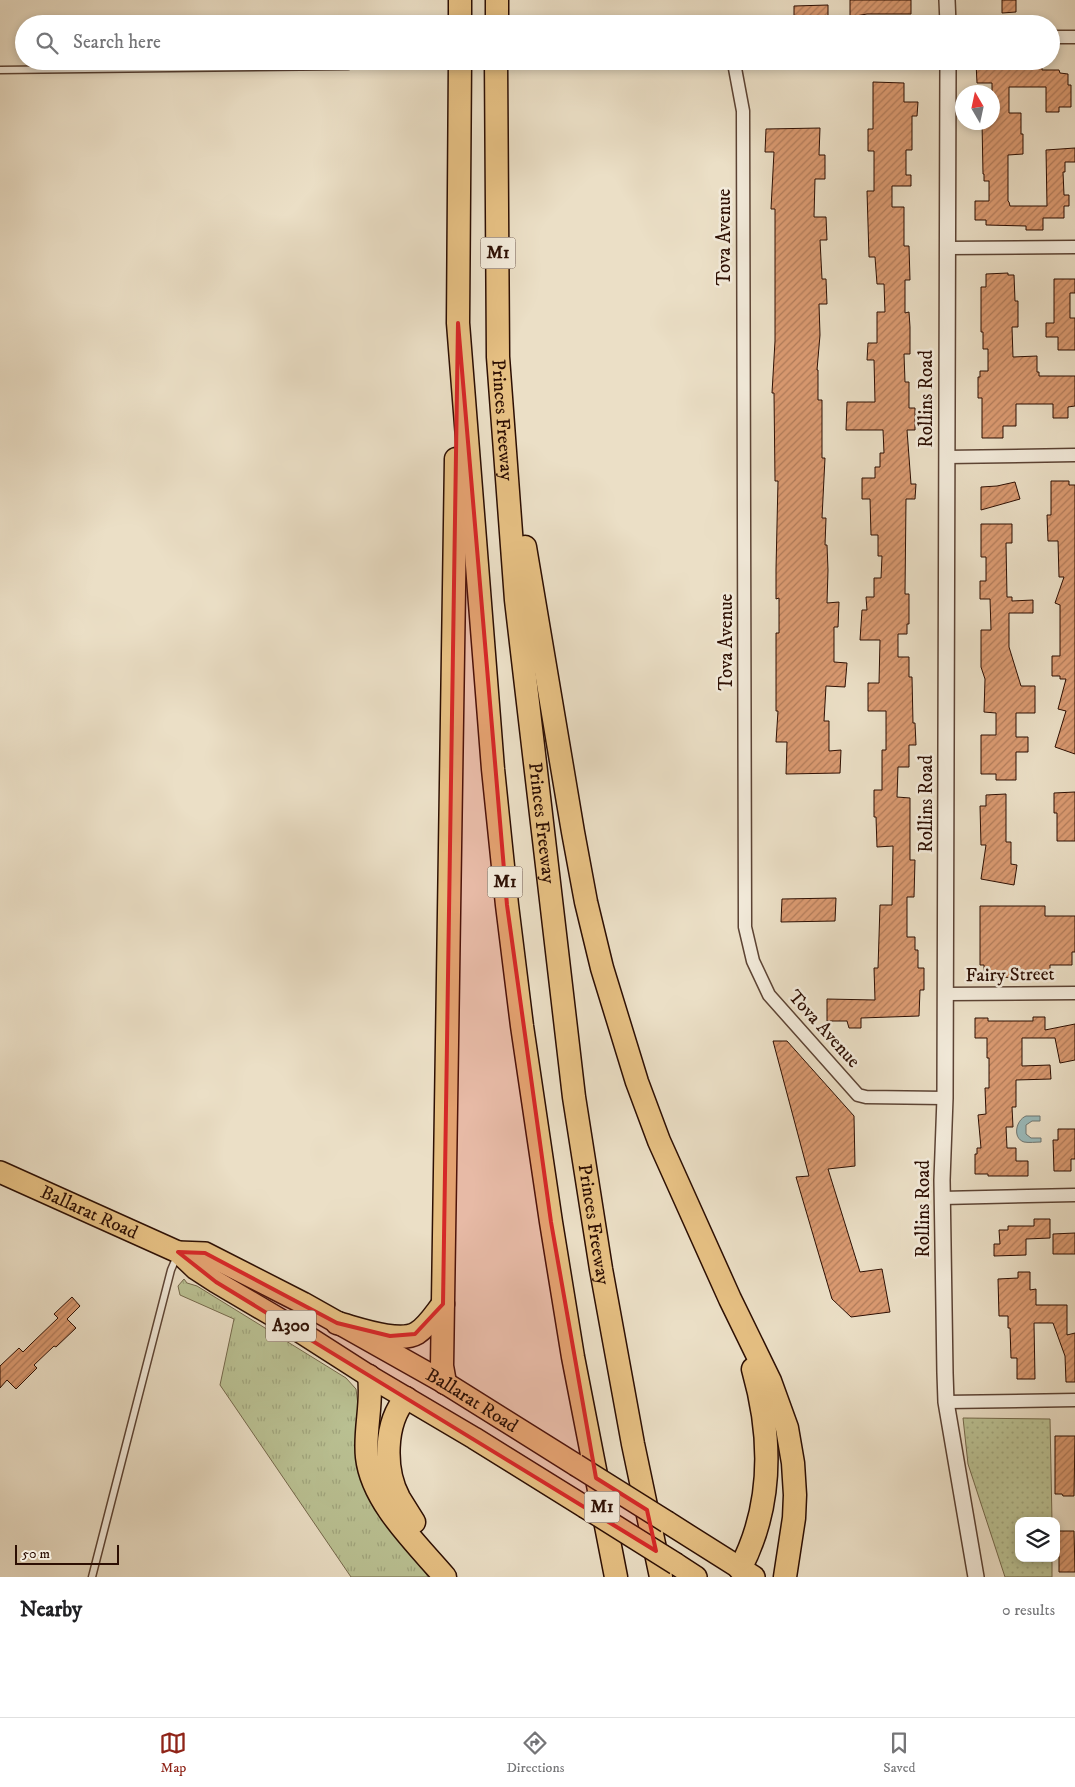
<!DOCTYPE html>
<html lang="en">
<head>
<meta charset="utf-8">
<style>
	:root { --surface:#fff; --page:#f2f2f2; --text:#202124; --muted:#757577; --line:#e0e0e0; --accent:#8f2418 }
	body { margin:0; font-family:"IM FELL DW Pica",serif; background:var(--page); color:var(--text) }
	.controls { position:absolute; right:15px; bottom:15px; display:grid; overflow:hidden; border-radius:10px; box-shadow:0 2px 8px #0003 }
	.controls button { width:45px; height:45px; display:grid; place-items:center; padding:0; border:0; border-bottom:1px solid var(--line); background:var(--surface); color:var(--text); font:25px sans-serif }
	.compass { position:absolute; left:955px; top:85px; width:45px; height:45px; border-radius:50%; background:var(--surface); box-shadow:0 2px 8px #0003; rotate:351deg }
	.scale { position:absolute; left:15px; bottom:12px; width:104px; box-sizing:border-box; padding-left:5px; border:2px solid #2d0f03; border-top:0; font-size:14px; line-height:18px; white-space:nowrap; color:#2d0f03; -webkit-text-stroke:4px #f2eada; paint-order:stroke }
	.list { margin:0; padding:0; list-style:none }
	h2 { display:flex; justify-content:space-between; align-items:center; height:65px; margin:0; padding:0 20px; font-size:21px }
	h2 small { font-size:16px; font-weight:400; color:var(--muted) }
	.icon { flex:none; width:28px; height:28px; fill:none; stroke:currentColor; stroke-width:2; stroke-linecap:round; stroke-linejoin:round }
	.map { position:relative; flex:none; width:1075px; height:1577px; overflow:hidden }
	.search { position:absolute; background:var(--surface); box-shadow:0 2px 8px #0003; left:15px; right:15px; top:15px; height:55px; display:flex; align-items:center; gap:12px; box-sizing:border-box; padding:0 18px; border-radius:28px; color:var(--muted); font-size:19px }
	.sheet { height:140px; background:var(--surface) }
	nav { display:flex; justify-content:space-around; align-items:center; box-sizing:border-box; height:70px; border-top:1px solid var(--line); background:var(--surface); font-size:14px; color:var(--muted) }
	nav a { display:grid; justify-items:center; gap:2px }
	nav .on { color:var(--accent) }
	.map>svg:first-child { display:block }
</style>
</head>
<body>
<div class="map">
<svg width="1075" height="1577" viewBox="0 0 1075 1577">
	<defs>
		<pattern id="grass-tufts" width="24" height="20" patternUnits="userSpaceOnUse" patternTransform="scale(1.25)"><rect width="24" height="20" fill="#bac193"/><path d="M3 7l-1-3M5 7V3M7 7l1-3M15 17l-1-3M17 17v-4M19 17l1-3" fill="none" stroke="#a0a57d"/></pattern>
		<pattern id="park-dots" width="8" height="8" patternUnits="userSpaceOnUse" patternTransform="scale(1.25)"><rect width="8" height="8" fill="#bac193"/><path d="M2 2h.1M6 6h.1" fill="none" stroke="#a0a57d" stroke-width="1.8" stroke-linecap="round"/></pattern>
		<pattern id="building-hatch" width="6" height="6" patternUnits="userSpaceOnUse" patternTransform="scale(1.25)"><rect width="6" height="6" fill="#da9a71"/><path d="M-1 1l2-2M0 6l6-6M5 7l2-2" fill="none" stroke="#b17c5b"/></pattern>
	</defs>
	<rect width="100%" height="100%" fill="#ebdfc6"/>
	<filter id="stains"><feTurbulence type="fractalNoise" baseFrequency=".004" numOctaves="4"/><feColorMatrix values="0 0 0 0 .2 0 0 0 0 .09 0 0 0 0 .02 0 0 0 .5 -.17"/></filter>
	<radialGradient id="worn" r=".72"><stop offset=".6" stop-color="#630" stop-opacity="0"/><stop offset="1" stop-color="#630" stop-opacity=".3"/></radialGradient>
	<polygon fill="url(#grass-tufts)" stroke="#74684b" points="184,1279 187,1283 197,1286 346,1378 356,1389 358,1405 364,1406 418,1561 428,1577 351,1577 220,1385 234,1319 180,1295 178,1286"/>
	<polygon fill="url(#park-dots)" stroke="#74684b" points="963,1418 1050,1419 1052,1521 1019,1521 1019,1558 1052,1558 1052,1577 1005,1577 968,1464"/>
	<path fill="#9abbbc" stroke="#6e7672" d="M1026,1116H1040V1121H1032L1026,1125V1134L1031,1138H1041V1142C1036,1142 1029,1143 1024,1142C1012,1138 1016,1120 1026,1116Z"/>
	<g fill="url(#building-hatch)" stroke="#2d0f03">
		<polygon points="850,0 911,0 911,14 867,14 850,17"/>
		<polygon points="1002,0 1016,0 1016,12 1002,13"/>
		<polygon points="828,5 828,24 794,23 794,6"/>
		<polygon points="1021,61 1042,61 1042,70 1059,70 1060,73 1068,74 1068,85 1071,85 1071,107 1059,107 1059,112 1046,112 1046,87 1009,87 1009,113 1021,113 1021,134 1023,134 1023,154 1008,155 1008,201 1009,202 1010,206 1047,206 1046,150 1075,148 1075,162 1065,162 1065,172 1063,172 1064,195 1069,195 1069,206 1064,206 1064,218 1043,218 1043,230 1026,230 1026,226 986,225 986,220 975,220 975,201 989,201 989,181 984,181 984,174 983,174 982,122 992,122 992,83 977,83 976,63 1021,63"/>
		<polygon points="873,82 904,83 904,102 918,102 917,116 912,116 912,150 906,150 906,175 911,175 911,186 892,186 892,207 904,207 904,246 909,246 910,280 905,280 905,313 909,312 910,327 910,354 904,354 905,382 909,382 909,408 915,408 915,430 907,430 911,484 916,484 915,499 906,499 905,594 909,594 909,624 907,624 907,634 898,634 898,657 909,657 909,677 912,677 913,723 915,723 916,745 909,745 909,767 898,767 897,797 910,798 910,860 915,860 914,897 907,897 907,937 915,937 915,950 918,950 918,968 924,968 924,990 920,990 919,1016 861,1018 861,1028 849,1028 847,1021 827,1021 827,999 875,1000 874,968 878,968 880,905 892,905 893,846 877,847 876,817 874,817 874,790 882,790 882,750 886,750 886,711 868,711 868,683 879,683 880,640 860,640 862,610 867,610 866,597 874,597 874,578 881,578 882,556 878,556 878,535 871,535 870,499 862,499 862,478 875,478 875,467 880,467 880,453 884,453 883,430 846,430 847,402 875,402 874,360 867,360 868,343 877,343 877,312 885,312 884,284 877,284 875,257 869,257 867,191 874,191 874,151 868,151 868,129 873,129"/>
		<polygon points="820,128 819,155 825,155 825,179 815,179 814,217 826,217 827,240 820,240 822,279 826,279 827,304 819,304 820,335 817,370 818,370 818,400 822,400 822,458 825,458 822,518 826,518 825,545 827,545 828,570 827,603 839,602 838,627 834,627 834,662 847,663 845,687 826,686 824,721 829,721 829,751 841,750 840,773 786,774 787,742 776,742 778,711 776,711 776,633 779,633 779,598 776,599 776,569 778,481 775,481 774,393 772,393 775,341 775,209 771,209 774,152 765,152 766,129"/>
		<polygon points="1008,273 1008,275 1014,275 1015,301 1018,301 1018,327 1012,327 1013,357 1037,356 1037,372 1039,372 1039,376 1075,376 1075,406 1068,407 1068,418 1053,418 1053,404 1016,404 1016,426 1003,426 1003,438 982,438 982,398 978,398 978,377 980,377 980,371 988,371 988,349 983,349 983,332 981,332 981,287 986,287 986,274"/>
		<polygon points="1054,279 1075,279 1075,293 1070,293 1070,318 1075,318 1075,350 1058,350 1058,337 1046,337 1046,323 1054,323"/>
		<polygon points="1051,481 1069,481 1069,485 1075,485 1075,754 1055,747 1066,711 1058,709 1066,679 1060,679 1060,676 1052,676 1052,656 1060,656 1060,605 1055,603 1064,577 1059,577 1058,541 1048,541 1047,515 1051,515"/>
		<polygon points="1015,482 1020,499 981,510 981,487 997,486"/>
		<polygon points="981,524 1012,524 1012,543 1006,543 1007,597 1012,597 1012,601 1033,600 1033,613 1009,613 1009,647 1021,686 1035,686 1035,713 1016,713 1016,737 1028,737 1028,752 1016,752 1016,780 996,780 996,774 981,774 981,735 996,735 996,713 984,712 985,679 981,667 981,630 991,630 990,599 980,599 980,581 986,581 986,557 981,557"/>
		<polygon points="1075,792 1075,841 1057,841 1057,813 1054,813 1054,793"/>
		<polygon points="1006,794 1006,842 1011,842 1011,864 1017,865 1014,885 981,879 986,845 981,845 980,806 986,806 986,795"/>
		<polygon points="836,898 835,921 781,922 782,899"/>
		<polygon points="980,906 1045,906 1045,916 1075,916 1075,952 1072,952 1072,965 1050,965 1050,976 987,978 987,972 984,972 984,965 980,965"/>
		<polygon points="1033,1017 1045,1017 1045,1030 1075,1024 1075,1060 1060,1063 1055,1038 1022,1038 1022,1066 1050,1065 1051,1079 1016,1080 1016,1107 1012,1107 1013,1127 1006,1127 1007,1148 1016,1148 1016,1161 1028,1161 1028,1176 988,1176 988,1174 975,1174 975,1154 977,1154 977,1148 981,1148 978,1115 986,1114 985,1088 989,1088 989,1058 987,1058 987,1038 975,1038 975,1018 988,1018 988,1021 1033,1021"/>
		<polygon points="773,1041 787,1041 854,1116 855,1166 828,1169 860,1272 882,1269 890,1312 851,1317 832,1299 796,1177 809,1176"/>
		<polygon points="1058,1129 1075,1129 1075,1159 1071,1159 1071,1171 1054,1171 1053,1140 1058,1140"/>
		<polygon points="1034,1219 1050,1219 1050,1238 1026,1239 1026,1255 994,1256 994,1244 1000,1244 999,1230 1008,1230 1008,1226 1034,1226"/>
		<polygon points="1075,1233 1075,1254 1053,1254 1053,1234"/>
		<polygon points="1018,1272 1030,1272 1030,1290 1036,1289 1036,1305 1067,1305 1067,1335 1075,1333 1075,1382 1066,1382 1065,1356 1053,1323 1034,1323 1035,1379 1017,1379 1017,1358 1011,1358 1010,1328 1008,1328 1008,1316 999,1316 998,1279 1018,1278"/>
		<polygon points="72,1297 80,1306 67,1319 76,1328 56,1347 54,1346 34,1365 37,1368 16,1389 7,1380 0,1388 0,1366 19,1348 23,1352 31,1344 58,1318 54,1314"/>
		<polygon points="1055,1436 1075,1436 1074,1496 1063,1496 1062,1494 1055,1494"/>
		<polygon points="1056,1531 1074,1531 1075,1572 1059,1572 1059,1548 1056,1548"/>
	</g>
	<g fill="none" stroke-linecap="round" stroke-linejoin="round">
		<g stroke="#5c4334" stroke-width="9">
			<g id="service">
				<polyline points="0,70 348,66"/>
				<polyline points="92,1577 171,1270 177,1256"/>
			</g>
		</g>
		<g stroke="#5c4334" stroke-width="15">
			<g id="minor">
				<polyline points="1051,37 1075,37"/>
				<polyline points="697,62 799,61"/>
				<polyline points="734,63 743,111 745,927 753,961 769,995 858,1095 866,1097 945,1098"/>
				<polyline points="947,248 1075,247"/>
				<polyline points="946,457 1075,455"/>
				<polyline points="946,994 1075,993"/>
				<polyline points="942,1198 1075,1195"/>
				<polyline points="946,1402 1075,1400"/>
			</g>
		</g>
		<g stroke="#5c4334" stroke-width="18">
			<g id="tertiary">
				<polyline points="947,0 948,24"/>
				<polyline points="948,61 945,1098 942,1180 945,1373 946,1402 976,1577"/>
			</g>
		</g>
		<g stroke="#2d0f03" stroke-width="24">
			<g id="trunk">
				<path id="s1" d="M0,1172L178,1252L196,1269L216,1282L291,1326L369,1376L474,1438L585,1507"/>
				<path id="s2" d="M178,1252L205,1253L303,1303L445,1383L576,1465"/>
				<polyline points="667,1522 754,1577"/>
				<polyline points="676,1564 696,1577"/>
			</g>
		</g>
		<g stroke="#2d0f03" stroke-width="25">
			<g id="motorway">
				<polyline points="460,24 460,0"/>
				<polyline points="497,24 497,0"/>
				<polyline points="460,61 458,323 493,769 507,905 522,1026 551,1222 573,1357 616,1577"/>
				<path id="s3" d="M496,61L498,357L516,600L574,1097L601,1269L633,1444L661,1577"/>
				<polyline points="525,547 573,832 586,902 602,968 637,1082 659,1141 730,1299 770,1381 787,1428 793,1463 795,1495 794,1518 785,1577"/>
				<path d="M337,1323C357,1328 399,1344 417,1333C428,1326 435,1314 443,1304"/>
				<path d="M369,1376C373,1403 364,1430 367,1457C372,1502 416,1543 445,1577"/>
				<polyline points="445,1383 442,1366 456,459"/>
				<path d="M406,1398C384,1423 384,1470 399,1498C404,1506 409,1514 414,1522"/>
				<path d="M740,1569C773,1506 772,1436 753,1369"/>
			</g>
		</g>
		<use href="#service" stroke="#f2eada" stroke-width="6"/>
		<use href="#minor" stroke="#f2eada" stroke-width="12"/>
		<use href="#tertiary" stroke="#f2eada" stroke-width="15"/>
		<use href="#trunk" stroke="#e6c083" stroke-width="21"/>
		<use href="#motorway" stroke="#e6c083" stroke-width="22"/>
		<g stroke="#2d0f03" stroke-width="24" stroke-linecap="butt">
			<g id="trunk-bridge">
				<polyline points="576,1465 667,1522"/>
				<polyline points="585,1507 676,1564"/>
			</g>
		</g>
		<use href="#trunk-bridge" stroke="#e6c083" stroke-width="21"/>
	</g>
	<path fill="#d62828" fill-opacity="0.2" stroke="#d62828" stroke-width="4" stroke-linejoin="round" d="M458,323L507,905L551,1222L596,1478L647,1510L656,1551L216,1282L178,1252L205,1253L337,1323L390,1336L415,1334L443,1304Z"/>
	<g text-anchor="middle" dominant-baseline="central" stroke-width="5" stroke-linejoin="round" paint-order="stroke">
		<g fill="#f2eada" stroke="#685144" stroke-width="1">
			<rect x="480.5" y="237.5" width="35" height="31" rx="4"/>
			<rect x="487.5" y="866.5" width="35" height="31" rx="4"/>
			<rect x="266" y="1310.5" width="50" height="31" rx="4"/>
			<rect x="584.5" y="1491.5" width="35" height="31" rx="4"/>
		</g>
		<g font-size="18" font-weight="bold" fill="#2d0f03">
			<text x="498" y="253">M1</text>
			<text x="505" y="882">M1</text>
			<text x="291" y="1326">A300</text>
			<text x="602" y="1507">M1</text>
		</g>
		<g font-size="19" fill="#2d0f03" stroke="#f2eada">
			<text transform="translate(724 237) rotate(-90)">Tova Avenue</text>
			<text transform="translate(926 399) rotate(-90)">Rollins Road</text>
			<text stroke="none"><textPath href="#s3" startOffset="359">Princes Freeway</textPath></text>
			<text transform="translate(726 642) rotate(-90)">Tova Avenue</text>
			<text transform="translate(926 804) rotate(-90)">Rollins Road</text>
			<text stroke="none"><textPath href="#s3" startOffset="764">Princes Freeway</textPath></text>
			<text transform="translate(1010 975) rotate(-1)">Fairy Street</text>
			<text transform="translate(824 1029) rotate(48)">Tova Avenue</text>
			<text transform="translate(923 1209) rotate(-90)">Rollins Road</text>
			<text stroke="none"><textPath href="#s1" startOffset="98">Ballarat Road</textPath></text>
			<text stroke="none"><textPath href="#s3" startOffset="1169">Princes Freeway</textPath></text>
			<text stroke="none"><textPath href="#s2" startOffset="332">Ballarat Road</textPath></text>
		</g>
	</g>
	<rect width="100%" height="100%" filter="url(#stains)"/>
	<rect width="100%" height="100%" fill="url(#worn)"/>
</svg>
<div class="controls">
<button><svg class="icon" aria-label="layers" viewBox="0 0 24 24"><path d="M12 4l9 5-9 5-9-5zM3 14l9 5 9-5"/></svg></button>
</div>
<svg class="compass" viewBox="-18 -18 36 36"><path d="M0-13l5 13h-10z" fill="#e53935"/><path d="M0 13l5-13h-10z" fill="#757577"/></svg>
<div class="scale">50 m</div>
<div class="search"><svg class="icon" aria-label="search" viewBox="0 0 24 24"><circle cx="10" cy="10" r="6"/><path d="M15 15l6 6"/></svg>Search here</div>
</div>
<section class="sheet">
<h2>Nearby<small>0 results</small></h2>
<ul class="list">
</ul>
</section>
<nav>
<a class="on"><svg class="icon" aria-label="map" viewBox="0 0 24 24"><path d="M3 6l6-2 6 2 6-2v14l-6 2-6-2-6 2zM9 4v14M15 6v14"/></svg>Map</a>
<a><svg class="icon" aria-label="directions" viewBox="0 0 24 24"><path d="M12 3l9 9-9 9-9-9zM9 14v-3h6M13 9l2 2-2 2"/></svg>Directions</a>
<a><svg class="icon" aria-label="saved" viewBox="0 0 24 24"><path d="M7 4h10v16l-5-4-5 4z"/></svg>Saved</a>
</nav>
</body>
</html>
